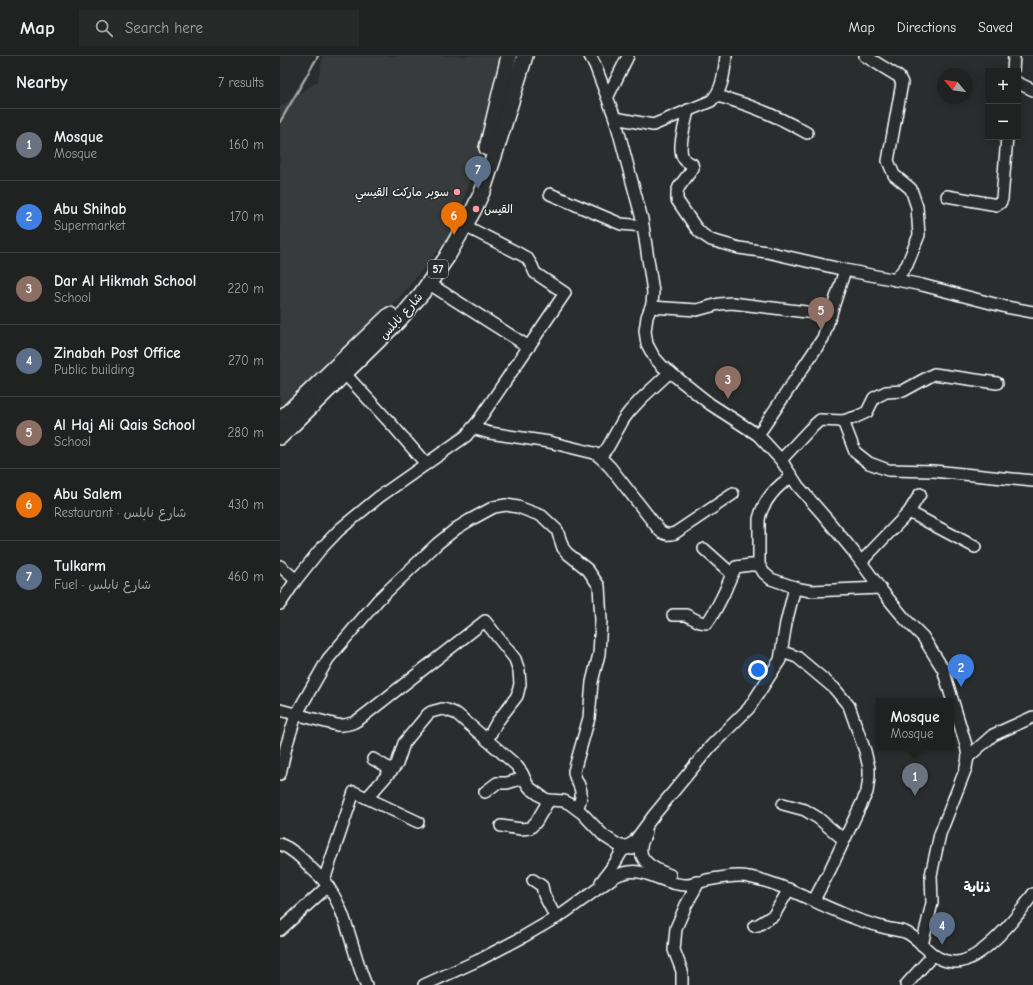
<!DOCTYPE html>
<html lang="en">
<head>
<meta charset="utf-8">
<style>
	:root { --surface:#202222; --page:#282a2a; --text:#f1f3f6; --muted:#a2a4a5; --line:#3d3f40; --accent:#8c9099 }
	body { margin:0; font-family:"Comic Neue","Playpen Sans Arabic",sans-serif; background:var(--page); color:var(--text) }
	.controls { position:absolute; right:12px; top:12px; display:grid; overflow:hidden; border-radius:0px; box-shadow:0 2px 10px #0003 }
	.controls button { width:36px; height:36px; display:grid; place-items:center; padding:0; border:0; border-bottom:1px solid var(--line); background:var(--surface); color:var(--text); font:20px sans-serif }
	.compass { position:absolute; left:657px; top:12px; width:36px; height:36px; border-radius:50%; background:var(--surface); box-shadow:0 2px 10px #0003; rotate:299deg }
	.you { position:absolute; left:478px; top:614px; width:14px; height:14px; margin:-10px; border:3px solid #fff; border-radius:50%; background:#1a73e8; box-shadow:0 0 0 6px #1a73e833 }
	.badge { display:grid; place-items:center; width:26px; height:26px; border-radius:50%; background:var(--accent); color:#fff; font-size:13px; font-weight:700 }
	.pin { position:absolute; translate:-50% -33px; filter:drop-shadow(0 1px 2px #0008) }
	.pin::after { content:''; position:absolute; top:21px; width:14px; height:12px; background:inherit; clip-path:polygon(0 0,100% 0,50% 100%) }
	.popup { position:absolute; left:596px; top:642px; width:78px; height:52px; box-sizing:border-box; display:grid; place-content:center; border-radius:0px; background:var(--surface); filter:drop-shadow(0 1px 3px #0005); font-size:13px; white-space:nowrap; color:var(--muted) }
	.popup b { font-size:15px; color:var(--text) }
	.popup::after { content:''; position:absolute; left:50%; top:100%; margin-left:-8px; border:8px solid transparent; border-top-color:var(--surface) }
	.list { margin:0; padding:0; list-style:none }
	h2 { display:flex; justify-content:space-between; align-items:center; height:52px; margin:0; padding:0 16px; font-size:17px }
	h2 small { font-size:13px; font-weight:400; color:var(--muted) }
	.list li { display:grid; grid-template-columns:26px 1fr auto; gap:12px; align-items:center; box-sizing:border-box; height:72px; padding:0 16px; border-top:1px solid var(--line) }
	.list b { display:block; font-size:15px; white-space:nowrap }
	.list p { margin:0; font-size:13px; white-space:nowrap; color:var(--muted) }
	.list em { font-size:13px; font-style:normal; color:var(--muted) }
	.icon { flex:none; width:22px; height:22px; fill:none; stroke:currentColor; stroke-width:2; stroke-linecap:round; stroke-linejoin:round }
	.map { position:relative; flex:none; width:753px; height:929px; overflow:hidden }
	header { display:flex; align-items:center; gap:24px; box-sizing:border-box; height:56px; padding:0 20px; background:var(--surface); border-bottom:1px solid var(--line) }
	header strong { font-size:19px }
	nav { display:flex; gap:22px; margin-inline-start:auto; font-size:14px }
	.search { width:280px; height:36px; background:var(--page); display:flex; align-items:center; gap:10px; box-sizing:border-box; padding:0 14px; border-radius:0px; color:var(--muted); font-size:15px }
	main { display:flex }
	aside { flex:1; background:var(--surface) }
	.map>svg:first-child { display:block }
</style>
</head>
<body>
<header>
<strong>Map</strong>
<div class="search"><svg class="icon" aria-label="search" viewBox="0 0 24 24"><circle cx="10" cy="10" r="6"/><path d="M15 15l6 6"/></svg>Search here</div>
<nav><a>Map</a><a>Directions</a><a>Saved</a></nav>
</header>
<main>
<aside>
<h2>Nearby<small>7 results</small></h2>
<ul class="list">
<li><span class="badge" style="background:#6b7280">1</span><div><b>Mosque</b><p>Mosque</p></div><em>160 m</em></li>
<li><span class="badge" style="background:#3f7fe0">2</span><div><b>Abu Shihab</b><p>Supermarket</p></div><em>170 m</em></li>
<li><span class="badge" style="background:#8d6e63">3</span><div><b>Dar Al Hikmah School</b><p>School</p></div><em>220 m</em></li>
<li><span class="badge" style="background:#5c6f8a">4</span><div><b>Zinabah Post Office</b><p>Public building</p></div><em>270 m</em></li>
<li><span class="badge" style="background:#8d6e63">5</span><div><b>Al Haj Ali Qais School</b><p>School</p></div><em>280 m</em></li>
<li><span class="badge" style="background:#e8710a">6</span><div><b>Abu Salem</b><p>Restaurant · شارع نابلس</p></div><em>430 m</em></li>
<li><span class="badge" style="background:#5c6f8a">7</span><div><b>Tulkarm</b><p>Fuel · شارع نابلس</p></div><em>460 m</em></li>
</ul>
</aside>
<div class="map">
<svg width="753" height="929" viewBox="0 0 753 929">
	<rect width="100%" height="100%" fill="#2a2d2e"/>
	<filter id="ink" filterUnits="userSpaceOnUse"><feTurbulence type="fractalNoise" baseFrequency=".025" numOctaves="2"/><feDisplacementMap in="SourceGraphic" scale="8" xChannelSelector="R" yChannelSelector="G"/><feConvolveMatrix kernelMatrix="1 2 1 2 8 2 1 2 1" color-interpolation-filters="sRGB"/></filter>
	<g filter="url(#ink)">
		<polygon fill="#373a3b" points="43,0 231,0 173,176 75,296 0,371 0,51 38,25"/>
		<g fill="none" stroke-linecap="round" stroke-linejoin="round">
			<polyline stroke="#a6a7a7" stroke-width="2.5" points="0,66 38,0"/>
			<g stroke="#fff" stroke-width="14">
				<g id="minor">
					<polyline points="310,0 315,9 335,62 362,163 373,236 372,248 367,261 365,275 367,288 374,301 382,310 430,348 478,379 501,404 518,430 545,461 573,495 602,535 625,563 643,581 663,613 686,689 688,701 686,712 660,778 651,819 652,847 642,889"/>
					<polyline points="585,0 616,19 619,21 622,27 608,105 614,119 631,133 637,151 639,179 627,209 615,224"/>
					<polyline points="733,15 734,0"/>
					<polyline points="738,27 753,34"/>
					<polyline points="328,40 348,0"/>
					<path d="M437,40C469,48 499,61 527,77"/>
					<path d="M408,54C406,67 396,93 404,103C406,106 409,107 412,108L413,112L399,131L397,136V144L416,172L422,178L431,184L459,192L487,196L565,214L642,229L726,251L753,256"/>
					<path d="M335,62L373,69L431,45C443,34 444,16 446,0"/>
					<polyline points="270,138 341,168 363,170"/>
					<polyline points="667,140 717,149 720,147 722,143 727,81"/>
					<polyline points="148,227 249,291"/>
					<polyline points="371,251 417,254 439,248 452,247 551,259"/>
					<polyline points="65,318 114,371 146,408"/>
					<polyline points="563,365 575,396 589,407 608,414 653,415 753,425"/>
					<path d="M192,372L210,377L269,386L314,397L320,401L330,411L380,475C386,479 389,479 395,477L453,438"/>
					<polyline points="478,379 543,282 565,214"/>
					<polyline points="320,401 328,391 343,364 349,356 361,343 390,316"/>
					<polyline points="501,404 529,374 540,364 563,365 576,361 587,356 594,342 606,336 623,335 654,318 717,327"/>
					<path d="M512,421C497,429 483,445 479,463V509L484,517L491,523L520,533L531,535L600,532"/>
					<polyline points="629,456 695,491"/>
					<polyline points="424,493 452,518"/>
					<polyline points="581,506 629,456 640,438"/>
					<polyline points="0,510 16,524"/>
					<polyline points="0,548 16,524 39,495 59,474 99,441 186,380 199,364 285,237 255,217 252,210 247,202 238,197 185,170"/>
					<path d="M393,559H406L420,566L427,567C434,558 439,547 444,537C448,528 451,519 456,511L470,509H479"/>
					<polyline points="502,596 517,601 554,632 569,650 585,695 589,712 589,721 587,736 550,814 534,844"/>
					<path d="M0,654L57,669C70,670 76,666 86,658L205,565L235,603L239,615L240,628L237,640L217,666L207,684"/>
					<polyline points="688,701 713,679 753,661"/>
					<polyline points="93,703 112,714"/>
					<path d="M0,718L6,691L16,659L48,603L98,544L157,488L177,472L190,464L214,451L226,449L238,451L262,460L277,474L283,492L287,497L308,514L319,530L321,564L319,598L312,626L309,662L294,715C294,724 301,728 301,737C302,742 299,748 297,753"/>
					<polyline points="205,736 217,727 227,727 244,722"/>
					<polyline points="87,742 117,708 124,687 148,658 151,656 162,653 167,654 177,658 236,709 242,717 247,728 250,732 265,743 269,744 284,745 290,748 302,757 324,780 338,789 342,790 347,790 354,786 374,759 431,690 469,652 500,604 506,567 515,531"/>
					<polyline points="503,748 525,754 538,762 564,784"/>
					<polyline points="221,770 241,773 250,772 256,766 269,744"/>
					<path d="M366,777C364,782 361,787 361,792C359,807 379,815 390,819"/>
					<path d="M0,788C12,793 22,802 31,812C35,816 40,820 44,825C67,853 72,896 86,929"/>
					<polyline points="44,824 74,736 138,766"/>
					<polyline points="253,824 262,830 264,839 276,862"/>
					<polyline points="321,826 335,807 342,795 348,792 352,793"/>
					<polyline points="474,870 478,869 494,859 509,833"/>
					<polyline points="0,874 48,830"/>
					<path d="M144,929L199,904L241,882L284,857L334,821C362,805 379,829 406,829C413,829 420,826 427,824C440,822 456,818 469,821C501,827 529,844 559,856C572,862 587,867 602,871C609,873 618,874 625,876C644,884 651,907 676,906C702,905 739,859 753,838"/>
					<polyline points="402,929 402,915 394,894 396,872 406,849 419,826 416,826"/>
					<polyline points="626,929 653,899"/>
				</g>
			</g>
			<g stroke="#fff" stroke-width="18">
				<g id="major">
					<polyline points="207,92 229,0"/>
					<polyline points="0,364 110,259"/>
					<polyline points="0,381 119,264 142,237 167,201 194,153 203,134 216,94 245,0"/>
				</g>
			</g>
			<use href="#minor" stroke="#2a2d2e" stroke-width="11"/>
			<use href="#major" stroke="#2a2d2e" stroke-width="15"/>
		</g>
	</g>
	<g fill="#ff9aa2" stroke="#2a2d2e" stroke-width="1.5">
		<circle cx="177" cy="136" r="4"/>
		<circle cx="196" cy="153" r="4"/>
	</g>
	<g text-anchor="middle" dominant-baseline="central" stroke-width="3" stroke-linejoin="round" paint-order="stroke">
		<rect fill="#2a2d2e" stroke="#bfc0c0" stroke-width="1" x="148" y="204" width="20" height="18" rx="3"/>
		<g font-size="11" font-weight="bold" fill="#fff">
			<text x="158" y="213">57</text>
		</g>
		<g font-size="12" fill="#fff" stroke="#2a2d2e" text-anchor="end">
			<text x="169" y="136">سوبر ماركت القيسي</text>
			<text x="204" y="153" text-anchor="start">القيس</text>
		</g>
		<g font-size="12" fill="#fff" stroke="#2a2d2e">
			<text transform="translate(121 260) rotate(-48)">شارع نابلس</text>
		</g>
		<g font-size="14" font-weight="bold" fill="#fff" stroke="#2a2d2e">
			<text x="697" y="831">ذنابة</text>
		</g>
	</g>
</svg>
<div class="controls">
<button>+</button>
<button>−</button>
</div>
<svg class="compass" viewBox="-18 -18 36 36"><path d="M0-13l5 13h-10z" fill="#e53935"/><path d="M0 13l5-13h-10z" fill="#a2a4a5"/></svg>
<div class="you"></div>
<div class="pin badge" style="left:635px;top:740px;background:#6b7280">1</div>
<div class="popup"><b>Mosque</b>Mosque</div>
<div class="pin badge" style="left:681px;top:631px;background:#3f7fe0">2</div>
<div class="pin badge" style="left:448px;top:343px;background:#8d6e63">3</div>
<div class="pin badge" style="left:662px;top:889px;background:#5c6f8a">4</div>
<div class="pin badge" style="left:541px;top:274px;background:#8d6e63">5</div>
<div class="pin badge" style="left:174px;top:179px;background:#e8710a">6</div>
<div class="pin badge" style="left:198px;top:133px;background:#5c6f8a">7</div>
</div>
</main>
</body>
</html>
